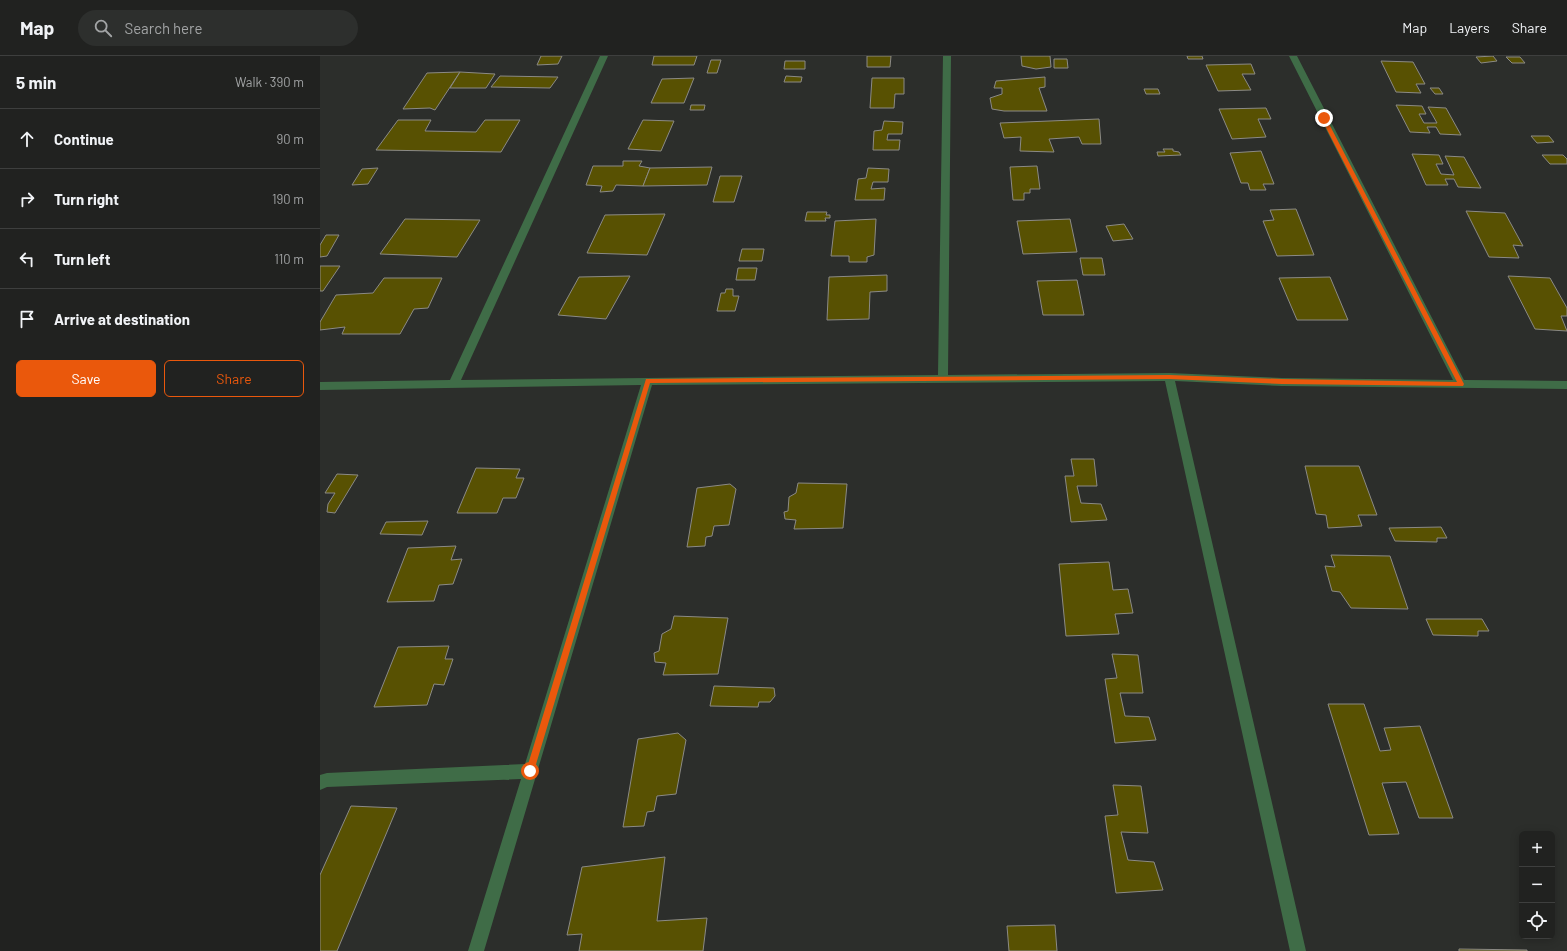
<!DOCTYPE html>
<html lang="en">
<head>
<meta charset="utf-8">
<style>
	:root { --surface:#212220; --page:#2d2f2d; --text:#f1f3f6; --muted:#a2a4a5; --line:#3e3f3e; --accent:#ea580c }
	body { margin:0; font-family:Barlow,sans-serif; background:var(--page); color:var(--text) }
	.controls { position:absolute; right:12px; bottom:12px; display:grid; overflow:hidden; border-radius:6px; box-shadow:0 2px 10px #0003 }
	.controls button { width:36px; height:36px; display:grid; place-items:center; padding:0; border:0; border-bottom:1px solid var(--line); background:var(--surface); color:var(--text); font:20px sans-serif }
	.stop { position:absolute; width:12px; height:12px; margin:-9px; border:3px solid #ea580c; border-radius:50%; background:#fff }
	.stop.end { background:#ea580c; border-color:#fff; box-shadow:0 1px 4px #0008 }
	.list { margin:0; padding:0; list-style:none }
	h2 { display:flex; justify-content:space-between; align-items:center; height:52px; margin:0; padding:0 16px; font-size:17px }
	h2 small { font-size:13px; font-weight:400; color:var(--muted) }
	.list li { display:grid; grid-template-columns:26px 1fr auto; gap:12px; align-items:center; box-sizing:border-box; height:60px; padding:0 16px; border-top:1px solid var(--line) }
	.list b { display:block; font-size:15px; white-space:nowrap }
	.list em { font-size:13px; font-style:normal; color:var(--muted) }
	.actions { display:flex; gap:8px; padding:12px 16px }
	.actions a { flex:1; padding:9px 0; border:1px solid var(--accent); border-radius:6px; text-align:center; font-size:14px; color:var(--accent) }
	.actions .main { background:var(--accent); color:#fff }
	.icon { flex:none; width:22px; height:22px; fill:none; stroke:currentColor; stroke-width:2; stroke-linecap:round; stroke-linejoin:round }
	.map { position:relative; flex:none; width:1247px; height:895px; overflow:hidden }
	header { display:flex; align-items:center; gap:24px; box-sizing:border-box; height:56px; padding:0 20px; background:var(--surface); border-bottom:1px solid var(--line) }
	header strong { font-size:19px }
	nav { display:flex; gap:22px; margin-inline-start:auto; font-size:14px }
	.search { width:280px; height:36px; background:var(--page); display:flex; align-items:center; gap:10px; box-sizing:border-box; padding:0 14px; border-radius:22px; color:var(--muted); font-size:15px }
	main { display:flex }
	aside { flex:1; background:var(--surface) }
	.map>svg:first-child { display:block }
</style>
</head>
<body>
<header>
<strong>Map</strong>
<div class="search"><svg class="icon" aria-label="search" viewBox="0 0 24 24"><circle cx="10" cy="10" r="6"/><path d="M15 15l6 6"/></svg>Search here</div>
<nav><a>Map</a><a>Layers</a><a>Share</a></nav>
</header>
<main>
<aside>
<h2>5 min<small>Walk · 390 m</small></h2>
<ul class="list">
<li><svg class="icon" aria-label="ahead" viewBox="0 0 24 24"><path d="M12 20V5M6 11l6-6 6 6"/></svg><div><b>Continue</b></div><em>90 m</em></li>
<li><svg class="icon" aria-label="right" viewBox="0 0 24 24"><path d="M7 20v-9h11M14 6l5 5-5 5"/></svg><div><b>Turn right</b></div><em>190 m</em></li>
<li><svg class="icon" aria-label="left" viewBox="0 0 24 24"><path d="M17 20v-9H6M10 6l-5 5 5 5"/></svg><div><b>Turn left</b></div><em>110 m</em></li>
<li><svg class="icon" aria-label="arrive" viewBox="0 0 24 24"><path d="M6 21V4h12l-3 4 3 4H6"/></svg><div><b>Arrive at destination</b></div></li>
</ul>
<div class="actions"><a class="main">Save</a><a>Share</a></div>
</aside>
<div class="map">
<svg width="1247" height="895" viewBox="0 0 1247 895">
	<rect width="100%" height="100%" fill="#2c2e2b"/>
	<g fill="#585102" stroke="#8b8a86">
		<polygon points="221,0 242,0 238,8 217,9"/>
		<polygon points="334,0 377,0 374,9 332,9"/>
		<polygon points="547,0 571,0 570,11 547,11"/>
		<polygon points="701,0 730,0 731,11 716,13 702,10"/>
		<polygon points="867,0 882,0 883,3 868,3"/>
		<polygon points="1173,0 1177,5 1161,7 1156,1"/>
		<polygon points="1186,1 1200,1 1205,7 1192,7"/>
		<polygon points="734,3 747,3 748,12 734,12"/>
		<polygon points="391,4 401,4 397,17 387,17"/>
		<polygon points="465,5 485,5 485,13 464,13"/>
		<polygon points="1061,5 1093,6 1105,28 1096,28 1101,37 1076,36"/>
		<polygon points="931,8 935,18 922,18 931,34 898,35 886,9"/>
		<polygon points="140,16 115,54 110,52 83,53 107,17"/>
		<polygon points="140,16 175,18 166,32 130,32"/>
		<polygon points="180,20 238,21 230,32 171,31"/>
		<polygon points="466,20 482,21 481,26 464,26"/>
		<polygon points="725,21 725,31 719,32 727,55 684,55 672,53 670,42 682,38 682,32 674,32 676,25"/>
		<polygon points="374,22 364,47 331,47 342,23"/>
		<polygon points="552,22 584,22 584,38 575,38 574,52 550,52"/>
		<polygon points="1110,32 1119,32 1123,38 1115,38"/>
		<polygon points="824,33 838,33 840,38 826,38"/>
		<polygon points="371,49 385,49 384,54 370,54"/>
		<polygon points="1076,49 1102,50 1106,58 1099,58 1104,67 1117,67 1108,51 1126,52 1141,79 1120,78 1116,71 1107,71 1110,77 1090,76"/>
		<polygon points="946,52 951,63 938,63 946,81 912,83 899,53"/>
		<polygon points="779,63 781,88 762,88 759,81 729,83 734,96 700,95 701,81 684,82 680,67"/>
		<polygon points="78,64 111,64 105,75 156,76 165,64 200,64 181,96 56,94"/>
		<polygon points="323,64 354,65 341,95 308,93"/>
		<polygon points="564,65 583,66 582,78 568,78 567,84 580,84 579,94 553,94 554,75 562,74"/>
		<polygon points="1211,80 1229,80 1234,86 1217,87"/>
		<polygon points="843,93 853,93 853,95 859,96 861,99 838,100 837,96 845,96"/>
		<polygon points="941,95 954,128 943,128 946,134 930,134 928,127 921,127 910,97"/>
		<polygon points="1092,98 1119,99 1123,108 1116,108 1121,118 1134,119 1125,100 1144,101 1161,132 1138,131 1134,123 1125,123 1128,129 1106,129"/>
		<polygon points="1222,99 1243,99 1247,103 1247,108 1230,108"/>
		<polygon points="303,105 322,105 319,110 330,112 323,130 296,129 293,135 280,136 282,130 266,129 273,110 303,110"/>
		<polygon points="717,110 720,133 710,133 710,137 704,137 704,144 693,144 690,111"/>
		<polygon points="392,111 387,129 323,130 330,112"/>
		<polygon points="58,112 48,128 32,129 42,113"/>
		<polygon points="548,112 569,113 568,126 553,126 551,133 565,132 564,144 535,144 538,123 546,122"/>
		<polygon points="400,120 422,120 414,146 393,146"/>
		<polygon points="976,153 994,199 957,200 943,165 954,164 950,154"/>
		<polygon points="1146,155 1185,157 1203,190 1193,189 1199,202 1169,201"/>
		<polygon points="487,156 507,156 506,159 510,159 510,162 505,162 506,165 485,165"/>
		<polygon points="345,158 327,199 267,197 285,159"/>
		<polygon points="85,163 160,164 137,201 60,198"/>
		<polygon points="556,163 554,199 547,201 547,206 529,206 529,200 511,200 515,165"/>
		<polygon points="750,163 757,196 703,198 697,165"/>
		<polygon points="804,168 813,183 793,185 786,170"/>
		<polygon points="6,179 19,179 7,200 0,201 0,189"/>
		<polygon points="422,193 444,193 442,205 419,205"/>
		<polygon points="760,202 782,202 785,219 763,219"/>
		<polygon points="0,210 20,210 3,235 0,235"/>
		<polygon points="418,212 437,212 435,224 416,224"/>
		<polygon points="567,219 567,235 550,236 549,263 507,264 509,221"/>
		<polygon points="310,220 286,263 238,259 259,221"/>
		<polygon points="1188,220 1230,222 1247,252 1247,260 1241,260 1247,275 1215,273"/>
		<polygon points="1010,221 1028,264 977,264 959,222"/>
		<polygon points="64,222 122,222 108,252 94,253 80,278 22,278 25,271 0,274 0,266 16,239 53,237"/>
		<polygon points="757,224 764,259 723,259 717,225"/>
		<polygon points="406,233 413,233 413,240 419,240 415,255 397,255 401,237 405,237"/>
		<polygon points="751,403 774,403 777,430 757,430 761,447 781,448 787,464 751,466 745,420 754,420"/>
		<polygon points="985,410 1039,410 1057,459 1038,459 1042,470 1008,472 1006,459 996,458"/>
		<polygon points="156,412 200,413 196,422 204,422 196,442 183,442 177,457 137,457"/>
		<polygon points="17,418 38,419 15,457 7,456 8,448 15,437 5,437"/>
		<polygon points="478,427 527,428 523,472 474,473 476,464 465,463 464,456 468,455 469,441 476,437"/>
		<polygon points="410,428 416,433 409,469 394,470 392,480 386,481 385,490 367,491 377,432"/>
		<polygon points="108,465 102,479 60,478 66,466"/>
		<polygon points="1121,471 1127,482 1117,482 1117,486 1075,485 1069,472"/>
		<polygon points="136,490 131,504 142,503 133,528 119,529 114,545 67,546 88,492"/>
		<polygon points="1011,499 1070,500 1088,553 1031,552 1020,536 1012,535 1005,510 1015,511"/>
		<polygon points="789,506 793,534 808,533 813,557 795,558 799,578 746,580 739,508"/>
		<polygon points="354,560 408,562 398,618 343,619 346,607 335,606 334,597 339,595 342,578 351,573"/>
		<polygon points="1106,563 1162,563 1169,575 1158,575 1158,580 1113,579"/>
		<polygon points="129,590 125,603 133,603 124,629 114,628 107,649 54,651 78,591"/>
		<polygon points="792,598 818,599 823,637 800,637 805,660 829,661 836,684 795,687 785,623 797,622"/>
		<polygon points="394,630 454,632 455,640 450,646 439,646 438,651 390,650"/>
		<polygon points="1008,648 1044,648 1060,695 1071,694 1064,672 1100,670 1133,762 1099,762 1086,726 1062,727 1079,778 1049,779"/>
		<polygon points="358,677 366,684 356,738 337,740 334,755 327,756 324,770 303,771 318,683"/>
		<polygon points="793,729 821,730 828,777 801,776 808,804 834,806 843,834 796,837 785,760 798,759"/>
		<polygon points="31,750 77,752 17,895 0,895 0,819"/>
		<polygon points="345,801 337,865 387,862 383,895 259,895 262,878 247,879 262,811"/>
		<polygon points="735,869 737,895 689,895 687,870"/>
		<polygon points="1139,893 1207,894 1207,895 1139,895"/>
	</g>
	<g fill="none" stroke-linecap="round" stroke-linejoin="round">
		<polygon fill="#3f6c47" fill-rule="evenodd" points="280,0 288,0 141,324 618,319 623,0 631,0 628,319 849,317 962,322 1133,324 969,0 977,0 1144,324 1247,325 1247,333 962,330 855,325 986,895 970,895 845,325 332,329 164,895 148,895 201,723 7,731 0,734 0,719 7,717 205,708 321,329 0,334 0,326 130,324"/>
	</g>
	<polygon fill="#ea580c" points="1004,61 1006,62 1144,328 1143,330 962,328 849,323 330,327 214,715 213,718 208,718 206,715 326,323 849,319 962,323 1137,326 1001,62"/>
</svg>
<div class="controls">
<button>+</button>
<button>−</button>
<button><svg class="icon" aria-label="locate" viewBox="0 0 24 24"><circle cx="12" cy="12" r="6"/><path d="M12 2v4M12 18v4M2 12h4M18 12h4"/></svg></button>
</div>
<div class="stop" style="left:210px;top:715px"></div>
<div class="stop end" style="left:1004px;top:62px"></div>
</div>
</main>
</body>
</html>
